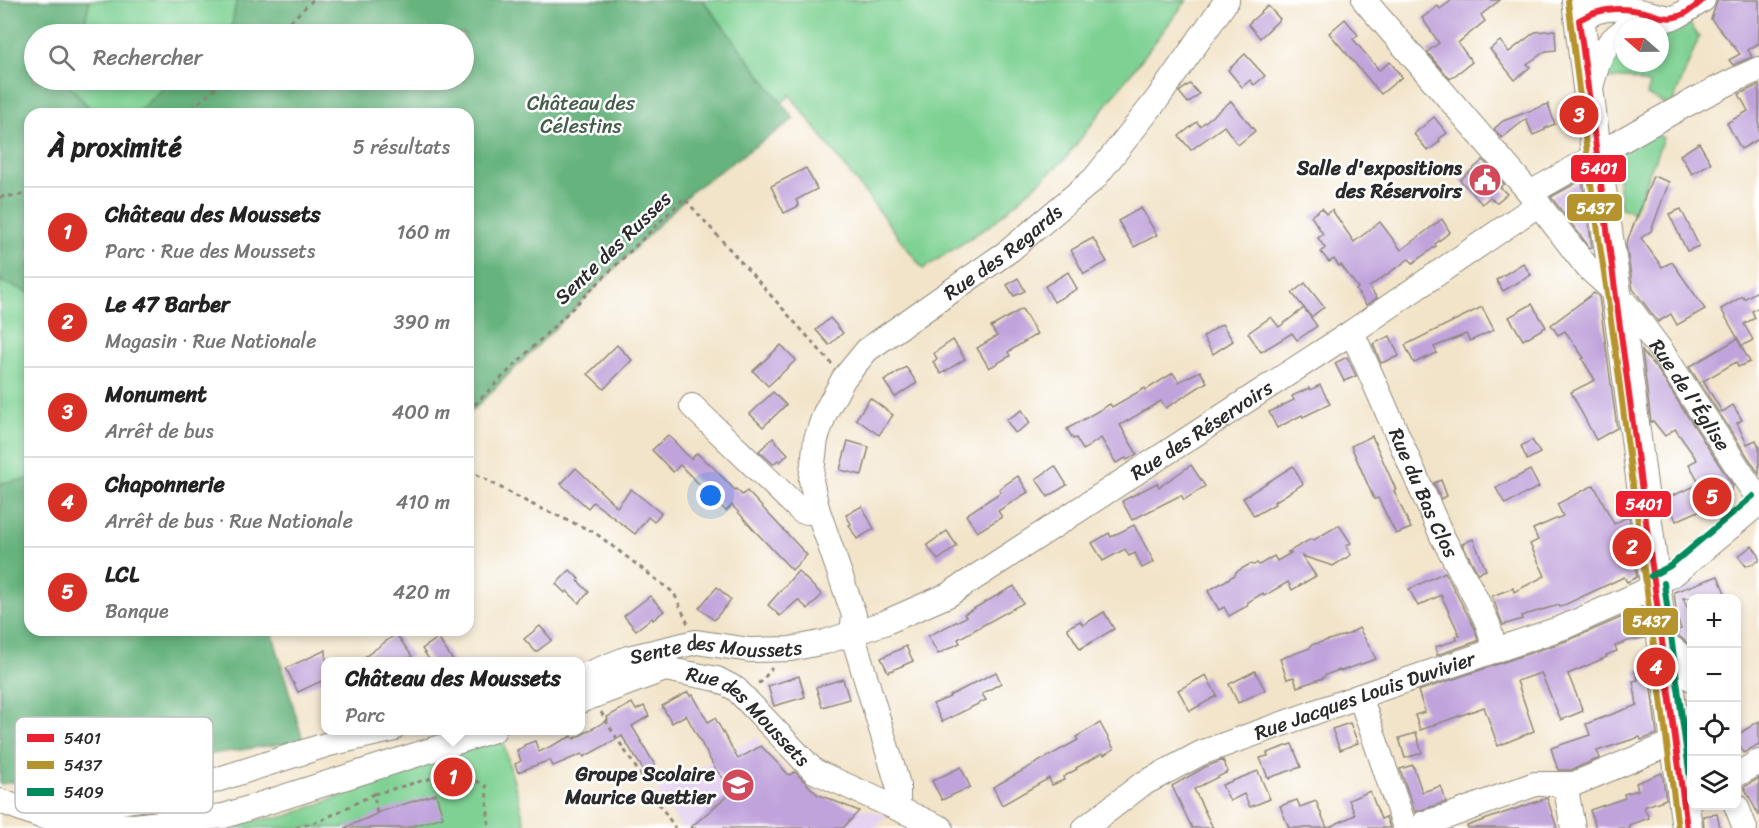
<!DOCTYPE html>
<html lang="fr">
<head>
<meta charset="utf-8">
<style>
	:root { --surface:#fff; --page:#f6f6f6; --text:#222; --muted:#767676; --line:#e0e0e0; --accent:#d93025 }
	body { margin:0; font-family:Sriracha,sans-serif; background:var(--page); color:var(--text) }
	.controls { position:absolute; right:18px; bottom:18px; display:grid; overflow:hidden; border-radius:12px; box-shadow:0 3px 9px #0003 }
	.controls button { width:54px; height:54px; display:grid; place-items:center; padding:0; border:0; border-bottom:2px solid var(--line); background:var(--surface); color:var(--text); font:30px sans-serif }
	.compass { position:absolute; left:1615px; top:18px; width:54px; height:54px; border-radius:50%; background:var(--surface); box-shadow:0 3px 9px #0003; rotate:290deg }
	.you { position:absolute; left:711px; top:496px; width:21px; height:21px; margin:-15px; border:4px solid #fff; border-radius:50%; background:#1a73e8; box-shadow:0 0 0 9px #1a73e833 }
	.badge { display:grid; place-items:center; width:39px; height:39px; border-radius:50%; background:var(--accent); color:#fff; font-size:20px; font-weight:700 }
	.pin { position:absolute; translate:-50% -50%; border:3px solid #fff; box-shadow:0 2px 6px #0006 }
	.popup { position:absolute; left:321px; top:657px; width:264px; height:78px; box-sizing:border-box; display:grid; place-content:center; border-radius:12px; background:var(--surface); filter:drop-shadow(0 2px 4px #0005); font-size:20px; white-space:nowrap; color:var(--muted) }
	.popup b { font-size:22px; color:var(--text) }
	.popup::after { content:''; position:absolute; left:50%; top:100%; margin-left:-12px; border:12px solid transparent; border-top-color:var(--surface) }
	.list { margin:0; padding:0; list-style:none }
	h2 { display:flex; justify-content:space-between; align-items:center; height:78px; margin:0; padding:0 24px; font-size:26px }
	h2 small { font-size:20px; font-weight:400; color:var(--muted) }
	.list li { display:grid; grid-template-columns:39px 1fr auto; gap:18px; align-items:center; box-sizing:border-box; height:90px; padding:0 24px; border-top:2px solid var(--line) }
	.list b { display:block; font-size:22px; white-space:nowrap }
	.list p { margin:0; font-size:20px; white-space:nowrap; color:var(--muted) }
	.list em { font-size:20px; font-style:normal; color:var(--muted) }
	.icon { flex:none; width:33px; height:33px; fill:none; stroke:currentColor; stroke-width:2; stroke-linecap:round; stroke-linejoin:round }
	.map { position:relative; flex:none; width:1759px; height:828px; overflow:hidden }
	.search { position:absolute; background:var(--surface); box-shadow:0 3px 9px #0003; left:24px; top:24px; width:450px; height:66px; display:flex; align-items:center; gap:15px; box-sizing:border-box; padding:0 21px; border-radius:33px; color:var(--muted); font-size:22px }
	.panel { position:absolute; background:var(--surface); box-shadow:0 3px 9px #0003; left:24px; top:108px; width:450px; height:528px; border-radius:18px }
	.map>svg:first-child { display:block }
</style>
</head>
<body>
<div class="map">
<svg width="1759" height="828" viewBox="0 0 1759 828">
	<rect width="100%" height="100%" fill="#fff"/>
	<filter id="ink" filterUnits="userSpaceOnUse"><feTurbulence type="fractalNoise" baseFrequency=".0167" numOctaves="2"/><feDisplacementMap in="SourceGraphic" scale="12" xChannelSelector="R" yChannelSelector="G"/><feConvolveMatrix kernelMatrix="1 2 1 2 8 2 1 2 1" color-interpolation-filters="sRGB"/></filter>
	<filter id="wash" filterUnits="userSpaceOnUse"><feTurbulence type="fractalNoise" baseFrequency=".008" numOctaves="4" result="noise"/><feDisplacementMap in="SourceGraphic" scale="24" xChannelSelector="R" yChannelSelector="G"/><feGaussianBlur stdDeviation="1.35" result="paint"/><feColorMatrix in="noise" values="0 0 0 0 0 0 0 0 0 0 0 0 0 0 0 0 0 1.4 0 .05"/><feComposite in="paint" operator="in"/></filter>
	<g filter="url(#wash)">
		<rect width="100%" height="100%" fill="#f2e4c9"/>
		<polygon fill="#e5d3f1" points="757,737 761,746 789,775 795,772 817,794 838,803 888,815 875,828 681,828 657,791"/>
		<g fill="#7ed193" stroke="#547e5f" stroke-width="1.5" fill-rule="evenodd">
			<path d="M0,0H1187L1065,159L992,224L923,269L790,95L773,112L30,114V630L0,765ZM34,34H464V80H34Z"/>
			<polygon points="1688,21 1699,37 1671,107 1647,95 1650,85 1629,78 1603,79 1605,57 1624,39 1624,63 1660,63 1660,32"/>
			<polygon points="1650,131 1663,138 1634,213 1621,208 1615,148"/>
			<polygon points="502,737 526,828 177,828 284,817"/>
		</g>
		<g fill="#66b37d" stroke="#486f54" stroke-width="1.5">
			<polygon points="0,0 90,0 82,34 34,34 34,80 72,80 71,87 95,114 30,114 30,293 0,281"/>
			<polygon points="236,0 703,0 794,119 693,190 468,415 468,114 135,114 172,80 464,80 464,34 221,34 232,25"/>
			<polygon points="30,479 30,630 278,630 273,635 303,741 0,784 0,485 1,483"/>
		</g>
		<g id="blocks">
			<g fill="#c0a3db">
				<polygon points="1452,0 1500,0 1481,15 1485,21 1458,43 1472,62 1450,79 1427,52 1439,43 1422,18 1438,6 1440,9"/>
				<polygon points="1719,0 1759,0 1759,43 1748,50 1752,57 1733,65 1729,60 1740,54 1711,19 1717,2"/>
				<polygon points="1268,6 1280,19 1260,38 1248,24"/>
				<polygon points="1345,19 1358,35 1353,39 1379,70 1390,62 1402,77 1381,94 1329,33"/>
				<polygon points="1555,30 1556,50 1546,51 1527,64 1530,67 1515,80 1490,49 1500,41 1509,52 1535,32"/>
				<polygon points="1245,54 1265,76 1254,85 1250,80 1242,87 1228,70"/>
				<polygon points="1190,84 1199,94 1188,103 1179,92"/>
				<polygon points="1759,85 1759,139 1741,149 1727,123 1748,111 1739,94"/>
				<polygon points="1231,101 1255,131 1238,145 1224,126 1191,150 1179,136 1197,122 1200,126"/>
				<polygon points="1548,104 1555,124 1545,128 1545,130 1533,135 1526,119 1502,138 1494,129 1503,121"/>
				<polygon points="1434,117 1447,133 1439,139 1440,141 1428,151 1414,134"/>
				<polygon points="1699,143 1711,163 1692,174 1680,155"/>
				<polygon points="1483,160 1504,184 1500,187 1507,194 1496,203 1490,197 1482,204 1460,180"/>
				<polygon points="806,168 817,189 796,200 799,206 784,213 771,186"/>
				<polygon points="1653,176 1669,182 1651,231 1641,238 1662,267 1672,262 1705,309 1677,325 1671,314 1658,322 1633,289 1626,244"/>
				<polygon points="1582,180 1592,247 1590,248 1551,197"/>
				<polygon points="1141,208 1157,235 1134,247 1118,221"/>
				<polygon points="1322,208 1326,214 1332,210 1354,242 1380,222 1401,250 1442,219 1450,232 1435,244 1436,246 1413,263 1409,259 1369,287 1377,298 1366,305 1356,290 1358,288 1341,265 1339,266 1334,259 1329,262 1321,252 1325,248 1318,238 1323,234 1311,216"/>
				<polygon points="1681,209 1699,246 1687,251 1669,214"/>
				<polygon points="1093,238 1107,262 1084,274 1071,250"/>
				<polygon points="1523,263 1531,275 1503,291 1496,280"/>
				<polygon points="1068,272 1077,289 1054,302 1045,286"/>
				<polygon points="1018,278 1025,291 1014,296 1007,285"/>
				<polygon points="1305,283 1324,307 1311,317 1292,293"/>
				<polygon points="1759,290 1759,307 1752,311 1755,318 1744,324 1753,340 1742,346 1721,309 1743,296 1744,299"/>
				<polygon points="1594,293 1599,297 1617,428 1596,440 1571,392 1595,380 1582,359 1584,358 1565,331 1558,335 1551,325"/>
				<polygon points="1532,304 1546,327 1523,340 1509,317"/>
				<polygon points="1482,307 1494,330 1470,341 1466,334 1434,347 1437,353 1414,363 1405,345"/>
				<polygon points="1304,308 1317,326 1297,340 1292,333 1261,352 1248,333 1271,317 1279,327"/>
				<polygon points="1022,309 1037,334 1008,352 1010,356 989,368 977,348 997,336 991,327"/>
				<polygon points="830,318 843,333 829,345 816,330"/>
				<polygon points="1222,324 1233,341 1213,354 1203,337"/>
				<polygon points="1390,336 1399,356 1381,363 1373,344"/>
				<polygon points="1737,339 1750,362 1738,367 1736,362 1703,381 1722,412 1733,405 1742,420 1737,423 1747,444 1756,440 1759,447 1759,474 1689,367"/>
				<polygon points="953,340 965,359 941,374 933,362 937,359 934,353"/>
				<polygon points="617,345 632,360 604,389 588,374"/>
				<polygon points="781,345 796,360 768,386 753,371"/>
				<polygon points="1642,351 1659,372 1733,486 1726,499 1676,521 1667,498 1700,484 1689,464 1697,460 1675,429 1665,436 1653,421 1651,422"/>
				<polygon points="1347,357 1356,376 1344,381 1335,363"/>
				<polygon points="906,367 917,383 895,397 884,381"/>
				<polygon points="1200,371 1207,382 1166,408 1161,401 1120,425 1137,454 1127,460 1126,458 1116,463 1101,438 1083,450 1076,438 1073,439 1067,429 1110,404 1112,407 1145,388 1146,390 1173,373 1179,382"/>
				<polygon points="1320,385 1330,404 1303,417 1302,415 1277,428 1269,412 1294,400 1292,396 1309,388 1310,390"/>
				<polygon points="773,392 786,405 763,427 750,414"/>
				<polygon points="870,398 893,415 879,435 856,419"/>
				<polygon points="1022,410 1030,423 1015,433 1006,420"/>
				<polygon points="668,435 691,459 697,453 707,463 708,462 735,490 736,489 742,495 747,491 807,555 792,570 754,530 732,505 726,511 680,465 673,472 652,450"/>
				<polygon points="1372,436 1396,490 1394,491 1411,528 1396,534 1378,498 1374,499 1351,446"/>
				<polygon points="773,438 788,454 780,462 778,460 773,464 759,451"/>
				<polygon points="1532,440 1540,453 1527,460 1521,446"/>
				<polygon points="848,441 869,447 862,475 840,470"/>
				<polygon points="1191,465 1205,486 1184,500 1181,495 1132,520 1122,501 1157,483 1159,487"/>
				<polygon points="1055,466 1067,485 1048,497 1036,479"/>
				<polygon points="1293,466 1303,484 1274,502 1275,504 1254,516 1243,498"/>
				<polygon points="576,468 617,507 631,489 661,513 654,522 648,517 635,534 593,502 588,508 561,484"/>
				<polygon points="1530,470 1539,487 1505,504 1496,488"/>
				<polygon points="1018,476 1028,492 998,511 1002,517 977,532 966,515 1001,492 999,489"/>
				<polygon points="1441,480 1447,496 1441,499 1434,483"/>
				<polygon points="1594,485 1614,524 1629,516 1637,577 1627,582 1624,577 1560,607 1559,605 1521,616 1522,619 1503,625 1492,596 1513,588 1514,592 1545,576 1530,544 1538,540 1533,529 1563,516 1557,504"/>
				<polygon points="862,506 874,529 857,539 849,525 851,524 846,515"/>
				<polygon points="1134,525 1154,562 1142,568 1135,553 1129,556 1125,549 1103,561 1092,543 1109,533 1111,537"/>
				<polygon points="1339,525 1351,543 1346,546 1351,555 1333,566 1302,556 1316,576 1292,590 1288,582 1264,596 1263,593 1248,602 1247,606 1229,616 1224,607 1219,610 1208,591 1235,575 1236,572 1250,564 1254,565 1257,563 1259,565 1274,556 1277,561 1291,553 1288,552 1311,539 1314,540"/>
				<polygon points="947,531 957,546 938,560 927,545"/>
				<polygon points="1473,539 1486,570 1478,573 1462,544"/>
				<polygon points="1752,546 1759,555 1759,561 1746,566 1738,556"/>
				<polygon points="570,570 579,579 578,581 589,592 579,603 567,591 565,593 556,584"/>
				<polygon points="798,571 822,595 808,609 798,600 780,616 768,605"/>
				<polygon points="1445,572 1475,629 1478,641 1437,655 1435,647 1457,640 1456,636 1460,636 1441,595 1418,606 1409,589"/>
				<polygon points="1718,576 1727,598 1683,598 1692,618 1692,647 1679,636 1678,630 1681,629 1677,618 1674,592"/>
				<polygon points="1014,586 1023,603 958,639 960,643 938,654 928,636 966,617 964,614"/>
				<polygon points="717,587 731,600 714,620 699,608"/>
				<polygon points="650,596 664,611 653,620 652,618 636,630 624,616"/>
				<polygon points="1641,609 1645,638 1628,641 1615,646 1617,651 1606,655 1607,657 1568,674 1583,711 1561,720 1541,673 1517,681 1534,731 1498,746 1484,707 1420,730 1415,715 1425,712 1418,691 1569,640"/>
				<polygon points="1104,612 1114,629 1080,649 1067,628 1080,621 1083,625"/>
				<polygon points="540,626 552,640 536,652 524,639"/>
				<polygon points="1359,628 1376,659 1341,671 1339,670 1325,675 1323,678 1297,687 1294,677 1287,679 1280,659 1310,648 1311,645 1349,634"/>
				<polygon points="396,634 412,656 404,662 358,662"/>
				<polygon points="438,638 454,662 431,662 422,649"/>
				<polygon points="906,646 913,661 888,672 881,658"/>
				<polygon points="326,650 326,679 298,692 286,668"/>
				<polygon points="1648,666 1657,734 1644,739 1641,740 1640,737 1597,751 1600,758 1571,770 1558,770 1551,748 1590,735 1586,724 1637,705 1633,681 1638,680 1635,671"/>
				<polygon points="1255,671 1265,690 1238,703 1229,684"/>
				<polygon points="996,672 1001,683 982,694 986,700 942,722 933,704 950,697 949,696"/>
				<polygon points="1206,675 1217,696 1190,711 1178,690"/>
				<polygon points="799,676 805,697 774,706 768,686"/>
				<polygon points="843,679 849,699 822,707 816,687"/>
				<polygon points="688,692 690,696 693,695 708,722 715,718 738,759 761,746 789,775 795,772 817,794 859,811 843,828 690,828 734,790 716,770 686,715 672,723 662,706"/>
				<polygon points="632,703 636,710 644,706 649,716 632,726 655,765 644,771 622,736 584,757 582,754 553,766 550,760 518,772 515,764 521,761 517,750 524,747 524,745 535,741 539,752 572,736 574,739 608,720 607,717"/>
				<polygon points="1759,721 1759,744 1744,753 1737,741 1737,735"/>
				<polygon points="1100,723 1114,749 1104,755 1103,753 1076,768 1077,769 1063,777 1064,780 1052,785 1049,778 1002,805 993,787 1078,740 1076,737"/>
				<polygon points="1350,723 1358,743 1340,750 1332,729"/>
				<polygon points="1416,733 1422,753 1405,758 1399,738"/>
				<polygon points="1292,744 1301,767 1268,778 1260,758 1268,756 1267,753"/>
				<polygon points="1223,760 1228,772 1194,789 1213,828 1192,828 1172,786 1205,767"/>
				<polygon points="1413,765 1422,792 1441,786 1446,802 1415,812 1400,769"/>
				<polygon points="961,767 970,787 942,800 932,781"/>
				<polygon points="1258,771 1270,799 1250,807 1244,794 1230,801 1222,785"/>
				<polygon points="1662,773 1666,799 1644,807 1649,818 1629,825 1630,828 1596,828 1590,810 1625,798 1624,794 1638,790 1636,783"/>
				<polygon points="1759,778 1759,816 1744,787"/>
				<polygon points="1370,791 1381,819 1386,817 1390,828 1327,828 1355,815 1349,800"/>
				<polygon points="436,794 443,817 406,828 344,828 377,814 376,813"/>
				<polygon points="1547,798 1557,828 1468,828 1467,826"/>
				<polygon points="1297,800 1300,807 1316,801 1327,828 1289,828 1280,806"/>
				<polygon points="1717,814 1720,828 1704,828 1703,816"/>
			</g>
		</g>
	</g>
	<g filter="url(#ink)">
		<use href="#blocks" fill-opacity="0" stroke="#8e887a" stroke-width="1.5"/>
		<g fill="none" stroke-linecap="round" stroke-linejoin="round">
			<g stroke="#8e887a" stroke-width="26">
				<g id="minor">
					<path id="s1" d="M1364,0L1530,193L1587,267L1616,293L1631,310L1663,353L1759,500"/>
					<path d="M1579,20C1610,0 1636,11 1669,18"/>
					<polyline points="1654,23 1678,16 1703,0"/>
					<path d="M1590,91C1598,64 1599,47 1624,30"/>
					<path d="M1530,193C1606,151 1679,104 1759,69"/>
					<path id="s2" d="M1352,332L1442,536L1475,597L1488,624L1495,651"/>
					<polyline points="692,406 801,511 808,512 817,508"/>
					<path d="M1662,644C1681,650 1685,661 1692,679"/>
					<path id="s3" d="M580,677L628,658L696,642L750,650L790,649L825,642L884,623L948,595L1352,332L1539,204"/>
					<polyline points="1360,696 1405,828"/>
					<path id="s4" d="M580,701L665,669L717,679L736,689L814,771L941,828"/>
					<polyline points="1736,775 1759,762"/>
					<polyline points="1565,784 1573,828"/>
					<polyline points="28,800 96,805 169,795 329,744 391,730"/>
					<polyline points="0,801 43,817 80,823 134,826 224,816 494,730"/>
					<polyline points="1736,805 1745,828"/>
					<path id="s5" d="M898,808V785L852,633L854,615L817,508L811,480L816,439L825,413L844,378L867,350L1010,250L1094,179L1158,98L1227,0"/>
					<polyline points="1424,823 1446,817 1535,784 1574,784 1675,742"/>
					<path id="s6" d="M1085,828L1141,785L1201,753L1360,696L1564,627L1639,594L1675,573L1759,503"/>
				</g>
			</g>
			<g stroke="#8e887a" stroke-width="32">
				<polyline id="major" points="1577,0 1599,176 1624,347 1687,828"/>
			</g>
			<g stroke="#8e887a" stroke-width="3" stroke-dasharray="4.5 4.5" stroke-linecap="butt">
				<polyline points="277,34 313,0"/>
				<polyline points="185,114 225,80"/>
				<polyline points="0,197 30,194"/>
				<polyline points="468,411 684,198 832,364"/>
				<polyline points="468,470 531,504 594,532 674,593 688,624"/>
				<polyline points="758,683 761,682 772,668"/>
				<polyline points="601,712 609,726 675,828"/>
				<polyline points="374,794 458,771 486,786 489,828"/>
				<polyline points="296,828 322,820 374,794 377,814"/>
			</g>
			<use href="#minor" stroke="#fff" stroke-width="24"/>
			<use href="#major" stroke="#fff" stroke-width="30"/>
			<g stroke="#fff" stroke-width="10">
				<path id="bus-1" d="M1687,828L1579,20C1603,6 1626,7 1652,14C1660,17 1667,19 1675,17C1686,15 1695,7 1703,0"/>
			</g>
			<g stroke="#fff" stroke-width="10">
				<polyline id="bus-2" points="1568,1 1590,177 1615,348 1678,828"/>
			</g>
			<g stroke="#fff" stroke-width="10">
				<g id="bus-3">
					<polyline points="1651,576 1670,566 1753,496"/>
					<polyline points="1664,583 1692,793"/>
				</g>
			</g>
			<use href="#bus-1" stroke="#eb2132" stroke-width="6"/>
			<use href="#bus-2" stroke="#b5942e" stroke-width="6"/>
			<use href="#bus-3" stroke="#008b5b" stroke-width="6"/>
		</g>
	</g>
	<defs>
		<g id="civic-disc" transform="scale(1.725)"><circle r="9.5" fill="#d1495b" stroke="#fff"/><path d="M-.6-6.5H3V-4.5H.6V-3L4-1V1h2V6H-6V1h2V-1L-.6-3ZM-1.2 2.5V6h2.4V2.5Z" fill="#fff"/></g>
		<g id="school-disc" transform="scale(1.725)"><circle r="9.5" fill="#d1495b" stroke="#fff"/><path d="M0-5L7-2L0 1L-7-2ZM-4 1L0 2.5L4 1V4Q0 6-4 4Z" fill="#fff"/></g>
	</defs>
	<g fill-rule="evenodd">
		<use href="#civic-disc" x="1485" y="180"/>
		<use href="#school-disc" x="738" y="785"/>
	</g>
	<g text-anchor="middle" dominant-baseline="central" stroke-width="5" stroke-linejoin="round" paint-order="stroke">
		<g font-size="20" fill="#445d4a" stroke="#fff">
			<text x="581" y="103">Château des<tspan x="581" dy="23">Célestins</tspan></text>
		</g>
		<g font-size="20" font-weight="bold" fill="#2b2b2b" stroke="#fff" text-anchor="end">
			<text x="1462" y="168">Salle d'expositions<tspan x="1462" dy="23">des Réservoirs</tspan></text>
			<text x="715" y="774">Groupe Scolaire<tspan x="715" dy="23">Maurice Quettier</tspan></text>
		</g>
		<g font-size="20" fill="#2b2b2b" stroke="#fff">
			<text transform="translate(613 248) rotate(-44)">Sente des Russes</text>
			<text stroke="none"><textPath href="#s5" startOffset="654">Rue des Regards</textPath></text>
			<text stroke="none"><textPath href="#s1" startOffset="513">Rue de l'Église</textPath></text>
			<text stroke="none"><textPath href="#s3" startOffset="686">Rue des Réservoirs</textPath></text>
			<text stroke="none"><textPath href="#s2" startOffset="176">Rue du Bas Clos</textPath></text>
			<text stroke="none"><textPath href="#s3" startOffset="141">Sente des Moussets</textPath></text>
			<text stroke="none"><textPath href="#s6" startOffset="312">Rue Jacques Louis Duvivier</textPath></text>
			<text stroke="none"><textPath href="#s4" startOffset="190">Rue des Moussets</textPath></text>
		</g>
	</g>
	<rect x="15" y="717" width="198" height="96" rx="9" fill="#fff" stroke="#bfbfbf" stroke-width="1.5"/>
	<rect x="27" y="734" width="27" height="8" fill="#eb2132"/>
	<rect x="27" y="761" width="27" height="8" fill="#b5942e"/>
	<rect x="27" y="788" width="27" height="8" fill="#008b5b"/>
	<g font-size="16" fill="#2b2b2b">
		<text x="64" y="744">5401</text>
		<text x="64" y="771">5437</text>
		<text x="64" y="798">5409</text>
	</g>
	<g stroke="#fff" stroke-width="2">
		<rect x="1570" y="154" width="57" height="29" rx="6" fill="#eb2132"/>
		<rect x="1566" y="193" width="57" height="29" rx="6" fill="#b5942e"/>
		<rect x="1615" y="490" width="57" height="28" rx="6" fill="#eb2132"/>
		<rect x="1622" y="607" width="57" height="29" rx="6" fill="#b5942e"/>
	</g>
	<g font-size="16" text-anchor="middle" font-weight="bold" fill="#fff">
		<text x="1599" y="174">5401</text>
		<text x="1595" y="214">5437</text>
		<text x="1644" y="510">5401</text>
		<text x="1651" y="627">5437</text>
	</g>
</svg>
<div class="controls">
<button>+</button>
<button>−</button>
<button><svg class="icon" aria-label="locate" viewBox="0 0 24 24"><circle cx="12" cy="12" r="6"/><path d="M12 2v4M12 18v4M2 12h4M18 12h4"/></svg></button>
<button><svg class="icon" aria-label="layers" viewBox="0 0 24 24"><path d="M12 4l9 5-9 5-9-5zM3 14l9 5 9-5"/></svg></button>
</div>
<svg class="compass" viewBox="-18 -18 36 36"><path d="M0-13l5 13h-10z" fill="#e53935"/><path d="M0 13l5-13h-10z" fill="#767676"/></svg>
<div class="you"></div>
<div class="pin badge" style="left:453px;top:777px">1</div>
<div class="popup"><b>Château des Moussets</b>Parc</div>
<div class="pin badge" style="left:1632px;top:547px">2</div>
<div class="pin badge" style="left:1579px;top:115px">3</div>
<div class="pin badge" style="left:1656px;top:667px">4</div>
<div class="pin badge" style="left:1712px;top:497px">5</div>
<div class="search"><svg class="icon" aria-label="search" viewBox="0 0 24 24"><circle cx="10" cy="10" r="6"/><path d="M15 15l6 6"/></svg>Rechercher</div>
<section class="panel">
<h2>À proximité<small>5 résultats</small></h2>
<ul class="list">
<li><span class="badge">1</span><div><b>Château des Moussets</b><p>Parc · Rue des Moussets</p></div><em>160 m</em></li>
<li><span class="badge">2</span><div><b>Le 47 Barber</b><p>Magasin · Rue Nationale</p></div><em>390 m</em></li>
<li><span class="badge">3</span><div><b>Monument</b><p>Arrêt de bus</p></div><em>400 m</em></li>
<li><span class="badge">4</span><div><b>Chaponnerie</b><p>Arrêt de bus · Rue Nationale</p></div><em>410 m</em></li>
<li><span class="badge">5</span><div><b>LCL</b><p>Banque</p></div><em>420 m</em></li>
</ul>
</section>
</div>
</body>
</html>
